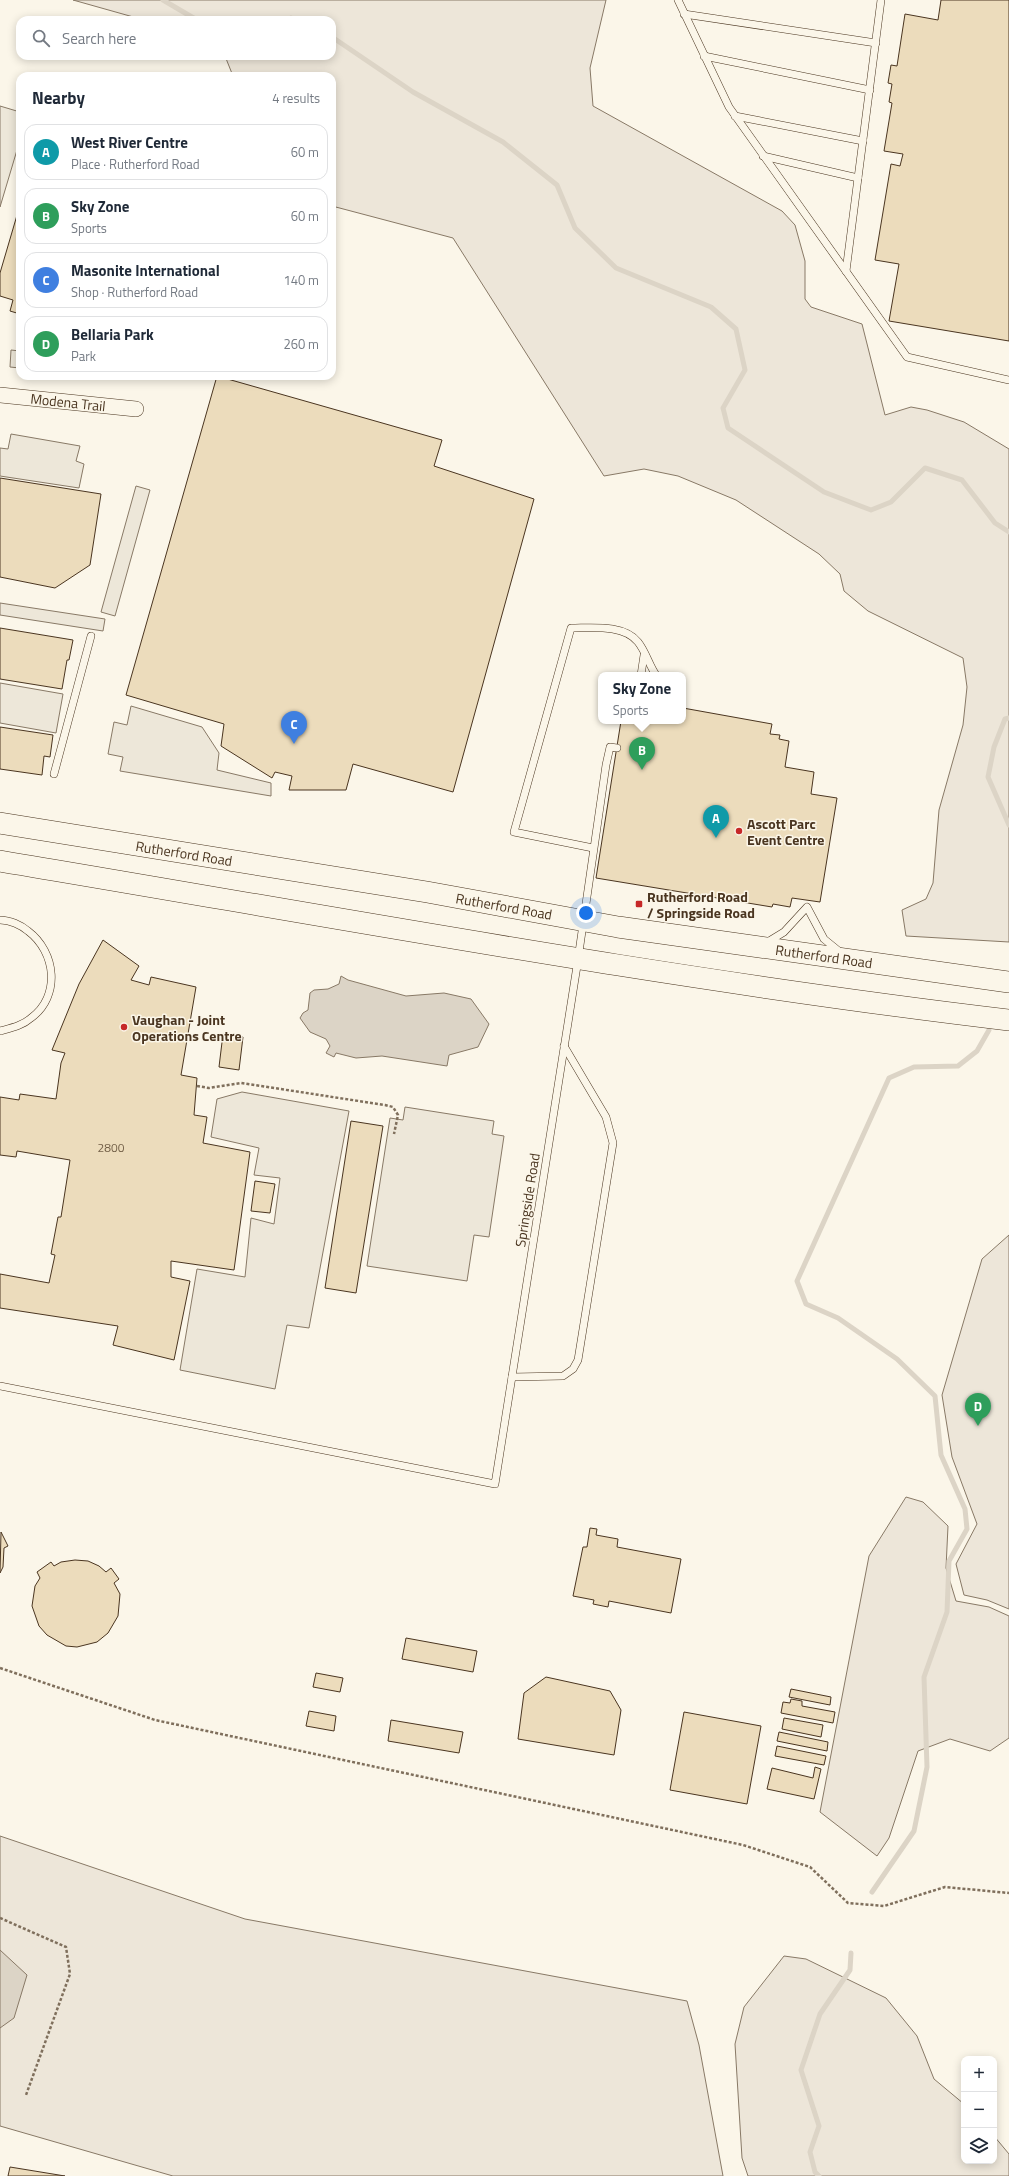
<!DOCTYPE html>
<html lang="en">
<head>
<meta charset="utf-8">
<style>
	:root { --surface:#fff; --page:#f2f2f3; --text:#1f2937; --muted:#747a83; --line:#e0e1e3; --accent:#c62828 }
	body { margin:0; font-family:"Titillium Web",sans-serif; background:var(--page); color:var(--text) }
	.controls { position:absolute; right:12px; bottom:12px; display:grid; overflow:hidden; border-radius:8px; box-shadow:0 2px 10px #0003 }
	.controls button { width:36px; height:36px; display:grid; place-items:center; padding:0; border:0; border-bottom:1px solid var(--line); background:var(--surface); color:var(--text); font:20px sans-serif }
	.you { position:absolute; left:586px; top:913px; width:14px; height:14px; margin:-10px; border:3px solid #fff; border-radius:50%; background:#1a73e8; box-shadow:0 0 0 6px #1a73e833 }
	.badge { display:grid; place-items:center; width:26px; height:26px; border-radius:50%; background:var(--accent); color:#fff; font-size:13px; font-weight:700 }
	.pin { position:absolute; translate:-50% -33px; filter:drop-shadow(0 1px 2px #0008) }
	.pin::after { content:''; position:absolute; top:21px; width:14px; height:12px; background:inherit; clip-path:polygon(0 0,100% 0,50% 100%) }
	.popup { position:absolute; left:598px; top:672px; width:88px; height:52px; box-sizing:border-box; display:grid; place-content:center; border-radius:8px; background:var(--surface); filter:drop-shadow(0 1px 3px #0005); font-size:13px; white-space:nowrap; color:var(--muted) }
	.popup b { font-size:15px; color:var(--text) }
	.popup::after { content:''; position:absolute; left:50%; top:100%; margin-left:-8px; border:8px solid transparent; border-top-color:var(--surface) }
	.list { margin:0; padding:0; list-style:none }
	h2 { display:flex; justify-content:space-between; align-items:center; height:52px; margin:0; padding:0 16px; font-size:17px }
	h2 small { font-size:13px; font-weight:400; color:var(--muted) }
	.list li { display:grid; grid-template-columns:26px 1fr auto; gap:12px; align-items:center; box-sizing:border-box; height:56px; margin:0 8px 8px; padding:0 8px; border:1px solid var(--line); border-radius:12px }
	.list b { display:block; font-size:15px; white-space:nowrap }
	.list p { margin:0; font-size:13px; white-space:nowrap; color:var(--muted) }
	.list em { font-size:13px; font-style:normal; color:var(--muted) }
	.icon { flex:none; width:22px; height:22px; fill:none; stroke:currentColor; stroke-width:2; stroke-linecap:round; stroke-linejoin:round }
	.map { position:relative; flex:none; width:1009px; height:2176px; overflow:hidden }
	.search { position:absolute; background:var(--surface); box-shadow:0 2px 10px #0003; left:16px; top:16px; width:320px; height:44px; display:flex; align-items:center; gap:10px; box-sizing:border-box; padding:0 14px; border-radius:12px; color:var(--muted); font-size:15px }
	.panel { position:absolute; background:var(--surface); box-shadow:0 2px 10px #0003; left:16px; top:72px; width:320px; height:308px; border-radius:12px }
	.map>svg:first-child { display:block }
</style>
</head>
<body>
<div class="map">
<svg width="1009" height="2176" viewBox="0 0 1009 2176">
	<rect width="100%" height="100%" fill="#fbf6e9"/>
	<g fill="#ede6d9" stroke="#887966">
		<polygon points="73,0 606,0 590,68 593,106 782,211 795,225 805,261 805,299 811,307 862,324 885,415 911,407 927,410 964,422 1009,449 1009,942 906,936 902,910 926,899 933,883 939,810 963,725 967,687 963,658 868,611 844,591 840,574 819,554 736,500 678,476 644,469 604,476 453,238 332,206 332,76 233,76 225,56 332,56 332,20 144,20"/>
		<polygon points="1009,1235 1009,1609 987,1600 964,1595 956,1564 977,1524 952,1457 942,1395 982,1259"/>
		<polygon points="906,1497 923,1502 948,1526 946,1568 956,1601 989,1607 1009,1616 1009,1738 990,1751 950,1739 918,1751 889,1838 877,1856 820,1812 869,1556"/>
		<polygon points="0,1836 245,1919 687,2001 699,2045 723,2176 173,2176 0,2126"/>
		<polygon points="784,1956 806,1959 886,1998 917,2036 934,2079 964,2104 964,2161 994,2161 994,2136 1009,2154 1009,2176 748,2176 742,2158 735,2044 744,2007"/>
	</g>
	<g fill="#ede7d9" stroke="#887966">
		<polygon points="0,106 20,112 20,140 0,207"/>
		<polygon points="11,350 20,351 20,368 10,367"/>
		<polygon points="11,434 80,446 76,461 84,464 79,488 0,476 0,448 8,449"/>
		<polygon points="136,486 150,490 115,616 101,612"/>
		<polygon points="0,603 105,619 103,631 0,615"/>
		<polygon points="0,683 63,694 56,733 0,723"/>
		<polygon points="131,706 202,727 219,753 217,770 271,783 271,796 120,771 123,757 108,754 114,722 127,725"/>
		<polygon points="242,1092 349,1111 309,1328 287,1325 275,1389 180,1370 197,1269 245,1277 251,1218 274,1224 280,1178 254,1175 259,1148 211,1137 217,1099"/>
		<polygon points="405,1107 494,1121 492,1134 504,1136 489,1237 474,1235 467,1281 367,1266 390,1118 403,1120"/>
	</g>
	<g fill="#dcd4c6" stroke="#887966">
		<polygon points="341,976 348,980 406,996 444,993 471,999 489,1024 478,1047 449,1055 447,1066 382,1056 356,1058 336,1053 334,1057 326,1053 330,1046 326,1039 310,1032 300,1018 303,1013 308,1010 310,993 314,990 328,989 339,984"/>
		<polygon points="0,1950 27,1975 14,2018 0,2028"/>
	</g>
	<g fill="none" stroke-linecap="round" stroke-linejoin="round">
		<g stroke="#dcd4c6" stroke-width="5">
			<polyline points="163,0 197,20"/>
			<polyline points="289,20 291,18 296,20"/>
			<polyline points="332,37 413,92 503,142 557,185 575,228 616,268 711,307 736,329 745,370 723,408 728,428 824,492 871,510 891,502 925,468 962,480 995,523 1009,532"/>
			<polyline points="1009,718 1005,719 994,747 988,777 1009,825"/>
			<polyline points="872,1892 914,1831 927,1767 924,1677 947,1612 949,1561 967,1529 965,1509 941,1455 935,1396 897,1359 838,1318 806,1304 797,1281 889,1078 914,1067 958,1066 977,1051 989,1030"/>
			<polyline points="819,2176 815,2172 810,2152 819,2126 801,2070 820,2014 850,1970 851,1953"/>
		</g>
	</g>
	<g fill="#ecdcbc" stroke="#4a3520">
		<polygon points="941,0 1009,0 1009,341 889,321 899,264 875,260 891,164 900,166 903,154 884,151 892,103 889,102 892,84 888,83 891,65 897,66 905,14 938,20"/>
		<polygon points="20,205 20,314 10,311 13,300 0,296 0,273"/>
		<polygon points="217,376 442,440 434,466 534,499 453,792 353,764 346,790 289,790 292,776 275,772 272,778 221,746 224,724 126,695"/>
		<polygon points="0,478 101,494 90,565 55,588 0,577"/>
		<polygon points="0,628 73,640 69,660 67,660 62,689 0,679"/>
		<polygon points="683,708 772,724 770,734 780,735 779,739 789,741 785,767 814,772 811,794 837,798 820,902 792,898 790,907 773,904 772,907 596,878 621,721 683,721"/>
		<polygon points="0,727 53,735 50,757 44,756 42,775 0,769"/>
		<polygon points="103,940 139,966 131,980 149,985 151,977 196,987 181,1075 197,1078 194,1115 207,1117 203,1143 250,1152 234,1270 171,1261 171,1277 190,1281 174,1360 113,1345 118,1326 0,1308 0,1274 49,1283 55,1255 51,1254 58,1217 61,1217 70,1160 17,1151 16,1157 0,1155 0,1097 19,1100 20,1094 56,1099 61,1063 65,1053 52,1050 79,984"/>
		<polygon points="223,1034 243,1037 239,1070 219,1067"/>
		<polygon points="351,1121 383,1126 356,1293 325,1288"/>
		<polygon points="255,1181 275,1184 270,1213 251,1211"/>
		<polygon points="590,1528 597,1529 596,1535 618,1539 617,1547 681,1559 671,1613 609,1601 608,1607 593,1604 594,1600 573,1596 583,1547 587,1547"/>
		<polygon points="1,1532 8,1546 4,1548 3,1567 0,1573"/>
		<polygon points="75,1560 88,1561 99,1566 106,1572 111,1568 119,1579 114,1583 120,1594 118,1616 108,1633 97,1642 77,1647 66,1646 47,1635 39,1626 32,1606 35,1586 40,1578 37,1572 51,1562 54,1566 61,1562"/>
		<polygon points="406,1638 477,1651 473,1672 402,1659"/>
		<polygon points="316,1673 343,1678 340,1692 313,1687"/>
		<polygon points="546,1677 610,1691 621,1710 614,1755 518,1739 524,1693"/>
		<polygon points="791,1689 831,1697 830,1705 789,1697"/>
		<polygon points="791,1699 802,1701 802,1706 835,1712 833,1723 781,1713 783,1702 790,1703"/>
		<polygon points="309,1711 336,1716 334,1731 306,1726"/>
		<polygon points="684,1712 761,1726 747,1804 670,1790"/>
		<polygon points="784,1718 823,1725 821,1737 782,1729"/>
		<polygon points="391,1720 463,1732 459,1753 388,1741"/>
		<polygon points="779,1732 828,1742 827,1751 777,1741"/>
		<polygon points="777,1746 826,1756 824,1765 775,1756"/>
		<polygon points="815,1767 821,1769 814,1799 767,1789 772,1768 813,1778"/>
		<polygon points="10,2167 65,2176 8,2176"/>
	</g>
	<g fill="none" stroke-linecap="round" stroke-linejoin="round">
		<g stroke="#4a3520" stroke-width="8">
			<g id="lane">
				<polyline points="678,0 729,107 907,357 1009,380"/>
				<polyline points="684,14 876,43"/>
				<polyline points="704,56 870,90"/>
				<polyline points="735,116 863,141"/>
				<polyline points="763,156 858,178"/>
				<polyline points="846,271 881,0"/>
				<polyline points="641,675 644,655"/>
				<polyline points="54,774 91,636"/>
				<path d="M593,848L514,832L571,628C592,628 624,624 638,642C646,652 649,665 656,675"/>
				<path d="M0,920C10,920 21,925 28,931C56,952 61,996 31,1018C22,1026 11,1028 0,1031"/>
				<polyline points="766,943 784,932 807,907 824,939 840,952"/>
				<polyline points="512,1377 563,1376 573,1369 578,1360 613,1143 606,1117 564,1046"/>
				<polyline points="0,1386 495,1484 577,966 606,765 610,747 617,748"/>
			</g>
		</g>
		<g stroke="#4a3520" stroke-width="16">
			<polyline id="street" points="0,395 136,409"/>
		</g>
		<g stroke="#4a3520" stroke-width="22">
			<g id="secondary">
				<polyline points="0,823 427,892 618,927 1009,982"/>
				<path d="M0,861C335,917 671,980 1009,1020"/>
			</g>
		</g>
		<g stroke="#7f6f5c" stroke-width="2.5" stroke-dasharray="3 2" stroke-linecap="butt">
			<polyline points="197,1086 209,1088 241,1083 385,1105 393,1107 398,1115 394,1134"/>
			<polyline points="0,1668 155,1720 743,1845 810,1867 848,1903 884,1906 945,1887 1009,1893"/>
			<polyline points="0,1918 66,1947 70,1974 26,2095"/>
		</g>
		<use href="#lane" stroke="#fbf6e9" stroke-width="7"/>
		<use href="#street" stroke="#fbf6e9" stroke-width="15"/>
		<use href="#secondary" stroke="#fbf6e9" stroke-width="21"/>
	</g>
	<g fill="#c62828" stroke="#fbf6e9" stroke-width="1.5">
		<circle cx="739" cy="831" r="4"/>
		<rect x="635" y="900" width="8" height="8" rx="2"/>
		<circle cx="124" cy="1027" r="4"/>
	</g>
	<g text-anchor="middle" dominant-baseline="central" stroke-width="3" stroke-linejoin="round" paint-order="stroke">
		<g font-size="12" fill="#725f47">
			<text x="111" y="1147">2800</text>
		</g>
		<g font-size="14" fill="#4a3520" stroke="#fbf6e9">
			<text transform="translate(68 402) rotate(6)">Modena Trail</text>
			<text transform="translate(184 853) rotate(9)">Rutherford Road</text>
			<text transform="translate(504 906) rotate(10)">Rutherford Road</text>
			<text transform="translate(824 956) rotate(8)">Rutherford Road</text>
			<text transform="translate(527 1200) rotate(-81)">Springside Road</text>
		</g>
		<g font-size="14" font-weight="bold" fill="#4a3520" stroke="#fbf6e9" text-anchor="start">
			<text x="747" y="823">Ascott Parc<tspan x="747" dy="16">Event Centre</tspan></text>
			<text x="647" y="896">Rutherford Road<tspan x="647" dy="16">/ Springside Road</tspan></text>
			<text x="132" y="1019">Vaughan - Joint<tspan x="132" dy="16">Operations Centre</tspan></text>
		</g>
	</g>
</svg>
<div class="controls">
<button>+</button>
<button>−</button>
<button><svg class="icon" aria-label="layers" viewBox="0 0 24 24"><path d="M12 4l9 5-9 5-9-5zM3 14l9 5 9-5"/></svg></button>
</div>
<div class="you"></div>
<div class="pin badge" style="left:716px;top:838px;background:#0f9aa8">A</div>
<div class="pin badge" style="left:642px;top:770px;background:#2e9e5b">B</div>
<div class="popup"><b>Sky Zone</b>Sports</div>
<div class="pin badge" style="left:294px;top:744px;background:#3f7fe0">C</div>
<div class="pin badge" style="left:978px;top:1426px;background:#2e9e5b">D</div>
<div class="search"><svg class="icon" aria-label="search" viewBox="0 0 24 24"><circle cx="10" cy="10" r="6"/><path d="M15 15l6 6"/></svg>Search here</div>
<section class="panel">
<h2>Nearby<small>4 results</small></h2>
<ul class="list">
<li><span class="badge" style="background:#0f9aa8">A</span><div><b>West River Centre</b><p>Place · Rutherford Road</p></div><em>60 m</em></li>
<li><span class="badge" style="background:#2e9e5b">B</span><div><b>Sky Zone</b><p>Sports</p></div><em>60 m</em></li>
<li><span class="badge" style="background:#3f7fe0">C</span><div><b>Masonite International</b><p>Shop · Rutherford Road</p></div><em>140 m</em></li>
<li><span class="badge" style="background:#2e9e5b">D</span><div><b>Bellaria Park</b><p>Park</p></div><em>260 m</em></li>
</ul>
</section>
</div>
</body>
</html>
